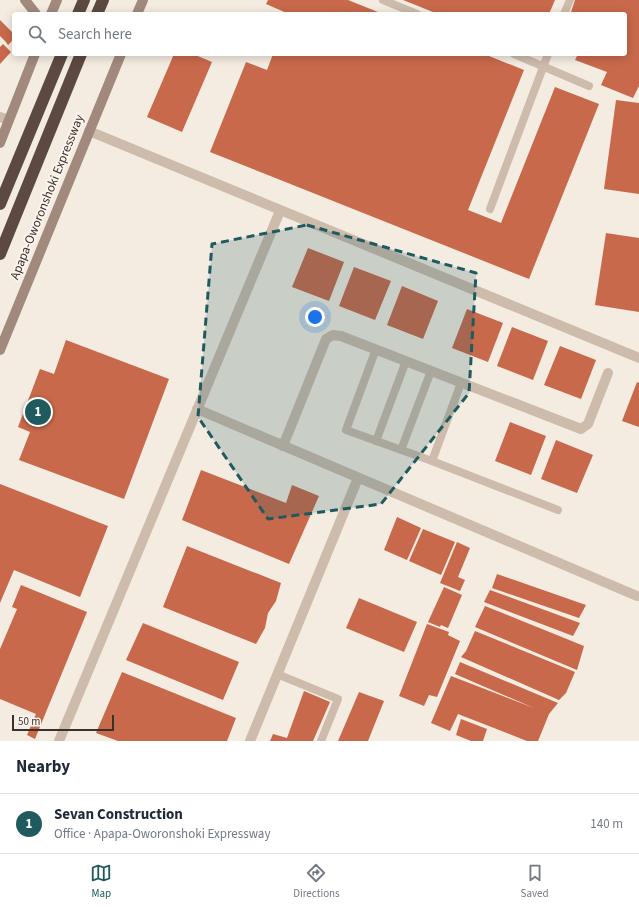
<!DOCTYPE html>
<html lang="en">
<head>
<meta charset="utf-8">
<style>
	:root { --surface:#fff; --page:#f2f2f3; --text:#1f2937; --muted:#747a83; --line:#e0e1e3; --accent:#1f5a5e }
	body { margin:0; font-family:"Source Sans 3",sans-serif; background:var(--page); color:var(--text) }
	.scale { position:absolute; left:12px; bottom:10px; width:102px; box-sizing:border-box; padding-left:4px; border:2px solid #3b302b; border-top:0; font-size:11px; line-height:14px; white-space:nowrap; color:#3b302b; -webkit-text-stroke:3px #fbf5ee; paint-order:stroke }
	.you { position:absolute; left:315px; top:317px; width:14px; height:14px; margin:-10px; border:3px solid #fff; border-radius:50%; background:#1a73e8; box-shadow:0 0 0 6px #1a73e833 }
	.badge { display:grid; place-items:center; width:26px; height:26px; border-radius:50%; background:var(--accent); color:#fff; font-size:13px; font-weight:700 }
	.pin { position:absolute; translate:-50% -50%; border:2px solid #fff; box-shadow:0 1px 4px #0006 }
	.list { margin:0; padding:0; list-style:none }
	h2 { display:flex; justify-content:space-between; align-items:center; height:52px; margin:0; padding:0 16px; font-size:17px }
	h2 small { font-size:13px; font-weight:400; color:var(--muted) }
	.list li { display:grid; grid-template-columns:26px 1fr auto; gap:12px; align-items:center; box-sizing:border-box; height:60px; padding:0 16px; border-top:1px solid var(--line) }
	.list b { display:block; font-size:15px; white-space:nowrap }
	.list p { margin:0; font-size:13px; white-space:nowrap; color:var(--muted) }
	.list em { font-size:13px; font-style:normal; color:var(--muted) }
	.icon { flex:none; width:22px; height:22px; fill:none; stroke:currentColor; stroke-width:2; stroke-linecap:round; stroke-linejoin:round }
	.map { position:relative; flex:none; width:639px; height:741px; overflow:hidden }
	.search { position:absolute; background:var(--surface); box-shadow:0 2px 10px #0003; left:12px; right:12px; top:12px; height:44px; display:flex; align-items:center; gap:10px; box-sizing:border-box; padding:0 14px; border-radius:4px; color:var(--muted); font-size:15px }
	.sheet { height:112px; background:var(--surface) }
	nav { display:flex; justify-content:space-around; align-items:center; box-sizing:border-box; height:56px; border-top:1px solid var(--line); background:var(--surface); font-size:11px; color:var(--muted) }
	nav a { display:grid; justify-items:center; gap:2px }
	nav .on { color:var(--accent) }
	.map>svg:first-child { display:block }
</style>
</head>
<body>
<div class="map">
<svg width="639" height="741" viewBox="0 0 639 741">
	<rect width="100%" height="100%" fill="#f4ebe1"/>
	<g fill="#c8694b">
		<polygon points="268,0 348,0 383,14 289,14 266,4"/>
		<polygon points="403,0 555,0 549,14 438,14"/>
		<polygon points="575,0 639,0 639,86 633,98 601,85 607,72 575,60 578,54 625,54 625,14 575,14 571,12"/>
		<polygon points="0,20 14,34 14,39 8,45 5,41 6,40 5,41 0,36"/>
		<polygon points="3,44 11,52 0,64 0,47"/>
		<polygon points="174,54 193,54 212,62 182,132 147,117"/>
		<polygon points="273,54 484,54 524,70 468,210 501,223 555,87 599,104 529,279 210,152 246,62 267,70"/>
		<polygon points="616,100 639,103 639,194 604,189"/>
		<polygon points="606,233 639,238 639,312 595,305"/>
		<polygon points="308,248 344,262 329,301 292,287"/>
		<polygon points="354,267 391,281 375,320 339,306"/>
		<polygon points="402,286 438,301 423,339 387,325"/>
		<polygon points="467,309 503,323 488,362 452,348"/>
		<polygon points="512,327 548,341 533,380 497,366"/>
		<polygon points="66,340 169,379 124,499 19,460 30,432 18,427 40,369 54,374"/>
		<polygon points="560,346 596,360 581,399 544,385"/>
		<polygon points="637,382 639,383 639,427 622,421"/>
		<polygon points="510,422 546,436 531,475 495,461"/>
		<polygon points="556,440 593,455 577,493 541,479"/>
		<polygon points="201,470 286,503 292,485 319,496 289,564 182,520"/>
		<polygon points="0,484 108,526 80,597 14,570 0,603"/>
		<polygon points="397,517 421,528 407,560 384,550"/>
		<polygon points="423,529 455,542 441,575 409,561"/>
		<polygon points="457,542 470,548 458,577 465,580 460,591 440,583"/>
		<polygon points="187,546 281,583 276,601 268,613 265,628 256,644 163,607"/>
		<polygon points="497,574 586,605 579,618 492,588"/>
		<polygon points="21,585 87,612 35,739 27,735 36,714 0,699 0,649 17,609 12,607"/>
		<polygon points="444,587 462,595 448,628 441,625 440,627 428,622"/>
		<polygon points="490,590 580,623 573,636 484,602"/>
		<polygon points="359,598 417,622 404,652 346,628"/>
		<polygon points="485,606 584,646 577,670 475,627"/>
		<polygon points="143,623 239,662 223,700 126,660"/>
		<polygon points="427,624 449,632 448,635 460,641 437,697 429,695 424,706 399,696"/>
		<polygon points="475,631 575,672 566,693 559,700 461,657 466,651"/>
		<polygon points="460,662 558,703 549,714 538,741 527,741 458,714 450,731 431,723 451,676 534,708 455,674"/>
		<polygon points="122,672 236,718 227,741 118,741 96,733"/>
		<polygon points="304,691 330,702 313,741 270,741 273,734 287,738"/>
		<polygon points="359,692 384,701 368,741 338,741"/>
		<polygon points="461,719 487,729 483,741 471,741 456,735"/>
	</g>
	<g fill="none" stroke-linecap="round" stroke-linejoin="round">
		<g stroke="#cdbbac" stroke-width="8">
			<polyline points="383,0 417,14"/>
			<polyline points="564,14 570,0"/>
			<polyline points="514,54 589,86"/>
			<polyline points="490,209 548,54"/>
			<polyline points="376,349 346,430 432,461"/>
			<polyline points="461,383 432,461 558,510"/>
			<polyline points="376,441 406,361"/>
			<polyline points="401,450 431,371"/>
			<polyline points="277,674 338,699 321,741"/>
		</g>
		<g stroke="#cdbbac" stroke-width="10">
			<polyline points="0,117 9,120"/>
			<polyline points="89,131 639,358"/>
			<polyline points="197,409 637,596"/>
			<polyline points="283,446 326,339 333,335 341,336 581,429 588,424 608,373"/>
			<polyline points="59,741 280,211"/>
			<polyline points="250,741 358,478"/>
		</g>
		<g stroke="#a18a7d" stroke-width="10">
			<polyline points="25,0 36,14"/>
			<polyline points="51,14 57,0"/>
			<polyline points="137,14 143,0"/>
			<polyline points="0,143 35,54"/>
			<polyline points="0,350 121,54"/>
		</g>
		<g stroke="#5c4a42" stroke-width="12">
			<polyline points="78,14 84,0"/>
			<polyline points="97,14 103,0"/>
			<polyline points="0,204 62,54"/>
			<polyline points="0,254 81,54"/>
		</g>
	</g>
	<path fill="#1f5a5e" fill-opacity="0.2" stroke="#1f5a5e" stroke-width="3" stroke-dasharray="8 5" stroke-linejoin="round" d="M307,225L476,273L469,393L381,504L268,519L198,417L212,244Z"/>
	<g text-anchor="middle" dominant-baseline="central" stroke-width="4" stroke-linejoin="round" paint-order="stroke">
		<g font-size="13" fill="#3b302b" stroke="#fbf5ee">
			<text transform="translate(47 197) rotate(-68)">Apapa-Oworonshoki Expressway</text>
		</g>
	</g>
</svg>
<div class="scale">50 m</div>
<div class="you"></div>
<div class="pin badge" style="left:38px;top:412px">1</div>
<div class="search"><svg class="icon" aria-label="search" viewBox="0 0 24 24"><circle cx="10" cy="10" r="6"/><path d="M15 15l6 6"/></svg>Search here</div>
</div>
<section class="sheet">
<h2>Nearby<small></small></h2>
<ul class="list">
<li><span class="badge">1</span><div><b>Sevan Construction</b><p>Office · Apapa-Oworonshoki Expressway</p></div><em>140 m</em></li>
</ul>
</section>
<nav>
<a class="on"><svg class="icon" aria-label="map" viewBox="0 0 24 24"><path d="M3 6l6-2 6 2 6-2v14l-6 2-6-2-6 2zM9 4v14M15 6v14"/></svg>Map</a>
<a><svg class="icon" aria-label="directions" viewBox="0 0 24 24"><path d="M12 3l9 9-9 9-9-9zM9 14v-3h6M13 9l2 2-2 2"/></svg>Directions</a>
<a><svg class="icon" aria-label="saved" viewBox="0 0 24 24"><path d="M7 4h10v16l-5-4-5 4z"/></svg>Saved</a>
</nav>
</body>
</html>
